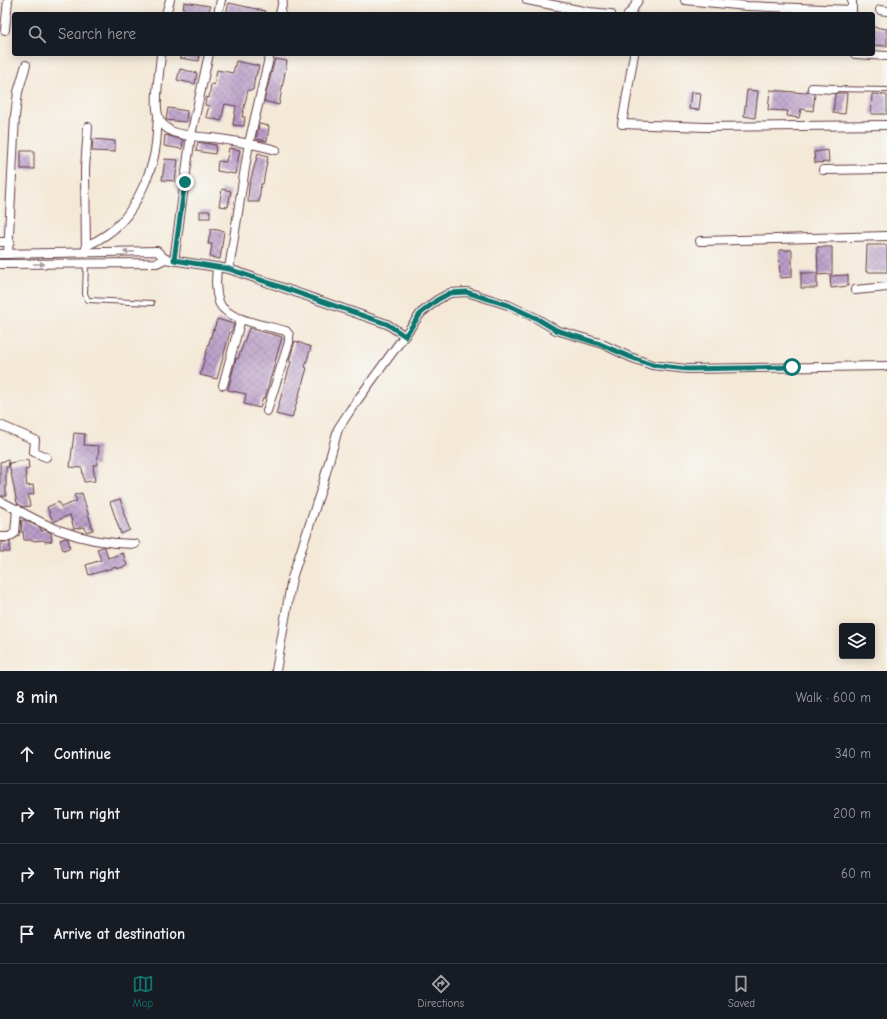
<!DOCTYPE html>
<html lang="en">
<head>
<meta charset="utf-8">
<style>
	:root { --surface:#171b24; --page:#242831; --text:#f1f3f6; --muted:#9ea1a6; --line:#363941; --accent:#0f766e }
	body { margin:0; font-family:"Comic Neue",sans-serif; background:var(--page); color:var(--text) }
	.controls { position:absolute; right:12px; bottom:12px; display:grid; overflow:hidden; border-radius:4px; box-shadow:0 2px 10px #0003 }
	.controls button { width:36px; height:36px; display:grid; place-items:center; padding:0; border:0; border-bottom:1px solid var(--line); background:var(--surface); color:var(--text); font:20px sans-serif }
	.stop { position:absolute; width:12px; height:12px; margin:-9px; border:3px solid #0f766e; border-radius:50%; background:#fff }
	.stop.end { background:#0f766e; border-color:#fff; box-shadow:0 1px 4px #0008 }
	.list { margin:0; padding:0; list-style:none }
	h2 { display:flex; justify-content:space-between; align-items:center; height:52px; margin:0; padding:0 16px; font-size:17px }
	h2 small { font-size:13px; font-weight:400; color:var(--muted) }
	.list li { display:grid; grid-template-columns:26px 1fr auto; gap:12px; align-items:center; box-sizing:border-box; height:60px; padding:0 16px; border-top:1px solid var(--line) }
	.list b { display:block; font-size:15px; white-space:nowrap }
	.list em { font-size:13px; font-style:normal; color:var(--muted) }
	.icon { flex:none; width:22px; height:22px; fill:none; stroke:currentColor; stroke-width:2; stroke-linecap:round; stroke-linejoin:round }
	.map { position:relative; flex:none; width:887px; height:671px; overflow:hidden }
	.search { position:absolute; background:var(--surface); box-shadow:0 2px 10px #0003; left:12px; right:12px; top:12px; height:44px; display:flex; align-items:center; gap:10px; box-sizing:border-box; padding:0 14px; border-radius:4px; color:var(--muted); font-size:15px }
	.sheet { height:292px; background:var(--surface) }
	nav { display:flex; justify-content:space-around; align-items:center; box-sizing:border-box; height:56px; border-top:1px solid var(--line); background:var(--surface); font-size:11px; color:var(--muted) }
	nav a { display:grid; justify-items:center; gap:2px }
	nav .on { color:var(--accent) }
	.map>svg:first-child { display:block }
</style>
</head>
<body>
<div class="map">
<svg width="887" height="671" viewBox="0 0 887 671">
	<defs>
		<pattern id="building-cross-hatch" width="8" height="8" patternUnits="userSpaceOnUse"><rect width="8" height="8" fill="#b99dc8"/><path d="M0 0l8 8M0 8l8-8" fill="none" stroke="#987fa3"/></pattern>
	</defs>
	<rect width="100%" height="100%" fill="#f6f6f2"/>
	<filter id="ink" filterUnits="userSpaceOnUse"><feTurbulence type="fractalNoise" baseFrequency=".025" numOctaves="2"/><feDisplacementMap in="SourceGraphic" scale="8" xChannelSelector="R" yChannelSelector="G"/><feConvolveMatrix kernelMatrix="1 2 1 2 8 2 1 2 1" color-interpolation-filters="sRGB"/></filter>
	<filter id="wash" filterUnits="userSpaceOnUse"><feTurbulence type="fractalNoise" baseFrequency=".012" numOctaves="4" result="noise"/><feDisplacementMap in="SourceGraphic" scale="16" xChannelSelector="R" yChannelSelector="G"/><feGaussianBlur stdDeviation="0.9" result="paint"/><feColorMatrix in="noise" values="0 0 0 0 0 0 0 0 0 0 0 0 0 0 0 0 0 1.4 0 .05"/><feComposite in="paint" operator="in"/></filter>
	<g filter="url(#wash)">
		<rect width="100%" height="100%" fill="#f4e9d7"/>
		<g id="blocks">
			<g fill="url(#building-cross-hatch)">
				<polygon points="184,2 210,6 209,14 183,12"/>
				<polygon points="229,3 265,11 265,14 226,14"/>
				<polygon points="873,27 887,29 887,46 873,45"/>
				<polygon points="180,54 200,54 199,61 180,58"/>
				<polygon points="275,59 287,61 279,105 264,101"/>
				<polygon points="236,61 259,66 256,76 255,76 253,90 248,90 242,117 245,117 244,126 233,125 236,106 225,104 221,121 206,117 209,106 205,105 206,97 209,98 211,84 214,85 217,70 233,73"/>
				<polygon points="180,69 197,73 195,84 177,80"/>
				<polygon points="747,90 758,91 755,118 744,116"/>
				<polygon points="770,90 806,93 806,91 815,94 813,111 801,109 799,118 787,116 788,111 768,110"/>
				<polygon points="691,92 701,93 699,110 689,109"/>
				<polygon points="838,93 847,93 845,114 833,113 835,94"/>
				<polygon points="872,94 887,95 887,114 871,114"/>
				<polygon points="168,108 187,111 186,122 166,120"/>
				<polygon points="259,124 269,126 267,141 256,139"/>
				<polygon points="165,135 183,140 182,149 164,146"/>
				<polygon points="93,139 115,141 115,152 92,151"/>
				<polygon points="198,142 216,145 215,154 196,151"/>
				<polygon points="229,148 240,150 235,174 217,171 218,161 226,162"/>
				<polygon points="828,150 829,162 815,163 814,152"/>
				<rect x="21" y="151" width="13" height="18"/>
				<polygon points="258,153 268,156 263,184 261,184 259,202 248,202 249,186"/>
				<polygon points="165,159 178,160 175,181 162,180"/>
				<polygon points="222,189 231,191 228,207 219,206"/>
				<rect x="200" y="211" width="10" height="7"/>
				<polygon points="211,229 224,231 220,259 210,257 212,244 208,244"/>
				<polygon points="867,245 887,245 887,272 866,272"/>
				<polygon points="817,247 832,247 832,274 818,275"/>
				<polygon points="779,250 792,250 792,277 780,278"/>
				<rect x="801" y="273" width="16" height="15"/>
				<polygon points="848,275 848,286 831,288 830,276"/>
				<polygon points="217,319 234,324 231,332 230,332 217,379 200,375 213,329 214,330"/>
				<polygon points="249,328 282,337 265,398 263,398 260,408 244,404 246,394 228,390 236,358 238,359"/>
				<polygon points="295,341 311,347 305,367 307,368 292,418 276,414 291,362 289,361"/>
				<polygon points="74,433 85,434 84,445 99,446 97,465 93,465 95,481 84,482 82,468 70,467"/>
				<polygon points="8,460 9,467 6,467 6,496 0,496 0,462"/>
				<polygon points="28,460 29,469 25,470 27,486 33,485 34,494 28,495 30,506 23,507 17,503 9,463"/>
				<polygon points="82,493 93,530 86,532 85,527 74,529 70,515 53,522 47,507 59,502 61,507 77,501 74,495"/>
				<polygon points="120,499 124,512 123,512 130,530 121,534 110,502"/>
				<polygon points="22,520 25,520 41,528 41,531 45,530 51,533 52,541 45,542 44,540 34,541 34,540 24,540 23,532 21,532"/>
				<polygon points="66,538 68,539 70,548 63,550 60,540"/>
				<polygon points="2,542 10,542 10,552 0,552 0,545 2,545"/>
				<polygon points="103,547 105,547 108,558 123,553 127,566 116,569 116,567 89,575 86,565 101,560 97,549"/>
			</g>
		</g>
	</g>
	<g filter="url(#ink)">
		<use href="#blocks" fill-opacity="0" stroke="#643d45" stroke-width="1"/>
		<g fill="none" stroke-linecap="round" stroke-linejoin="round">
			<g stroke="#643d45" stroke-width="6">
				<g id="lane">
					<polyline points="834,89 887,90"/>
					<polyline points="86,263 85,294 88,300 152,303"/>
				</g>
			</g>
			<g stroke="#643d45" stroke-width="10">
				<g id="street">
					<polyline points="527,0 589,12 611,14"/>
					<polyline points="685,0 747,6 852,10"/>
					<polyline points="880,10 887,11"/>
					<polyline points="166,14 170,0"/>
					<polyline points="218,14 221,0"/>
					<polyline points="280,14 283,0"/>
					<polyline points="628,14 632,11 638,0"/>
					<polyline points="852,14 852,0"/>
					<polyline points="5,30 8,0"/>
					<path d="M161,54C160,71 154,100 158,115C159,121 165,128 171,131C182,136 201,137 213,138C235,141 255,144 276,150"/>
					<polyline points="634,54 622,124 706,127 887,125"/>
					<polyline points="855,54 887,56"/>
					<polyline points="812,88 834,89"/>
					<polyline points="823,170 887,169"/>
					<polyline points="700,241 887,236"/>
					<polyline points="0,242 10,242"/>
					<path d="M86,246C117,232 130,216 144,185C148,176 152,166 154,156C157,144 157,129 158,116"/>
					<polyline points="86,250 85,169 88,127"/>
					<polyline points="0,254 157,251 165,259 229,269 387,324 405,336"/>
					<polyline points="8,254 15,116 18,92 26,65"/>
					<polyline points="174,261 191,135 209,54"/>
					<polyline points="0,264 157,263 165,259"/>
					<path d="M217,267C216,279 215,290 219,302C225,320 269,326 286,331L289,335V342L267,411"/>
					<polyline points="229,269 249,143 270,54"/>
					<polyline points="855,290 887,287"/>
					<polyline points="223,385 241,319"/>
					<polyline points="0,425 35,440 34,452 46,457"/>
					<path d="M0,501C19,510 39,523 59,530C83,539 109,544 135,544"/>
					<polyline points="0,537 9,537 15,533 17,509"/>
					<polyline points="276,671 292,578 322,487 338,429 351,409 421,313 437,300 450,293 467,292 508,305 536,318 556,330 600,343 630,357 652,365 687,369 887,366"/>
				</g>
			</g>
			<use href="#lane" stroke="#fff" stroke-width="4"/>
			<use href="#street" stroke="#fff" stroke-width="8"/>
		</g>
		<defs><path id="oneway-solid" d="M-6-.8H1V-3.2L6.5 0L1 3.2V.8H-6Z"/></defs>
		<g fill="#ae9aa0">
			<use href="#oneway-solid" transform="translate(129 252) rotate(179)"/>
			<use href="#oneway-solid" transform="translate(39 264) rotate(-1)"/>
		</g>
	</g>
	<g fill="none" stroke-linecap="round" stroke-linejoin="round" filter="url(#ink)">
		<polyline stroke="#0f766e" stroke-width="5" points="185,182 174,260 229,269 387,324 405,336 421,313 437,300 450,293 466,292 508,305 536,318 556,330 600,344 630,357 652,365 687,369 792,367"/>
	</g>
</svg>
<div class="controls">
<button><svg class="icon" aria-label="layers" viewBox="0 0 24 24"><path d="M12 4l9 5-9 5-9-5zM3 14l9 5 9-5"/></svg></button>
</div>
<div class="stop" style="left:792px;top:367px"></div>
<div class="stop end" style="left:185px;top:182px"></div>
<div class="search"><svg class="icon" aria-label="search" viewBox="0 0 24 24"><circle cx="10" cy="10" r="6"/><path d="M15 15l6 6"/></svg>Search here</div>
</div>
<section class="sheet">
<h2>8 min<small>Walk · 600 m</small></h2>
<ul class="list">
<li><svg class="icon" aria-label="ahead" viewBox="0 0 24 24"><path d="M12 20V5M6 11l6-6 6 6"/></svg><div><b>Continue</b></div><em>340 m</em></li>
<li><svg class="icon" aria-label="right" viewBox="0 0 24 24"><path d="M7 20v-9h11M14 6l5 5-5 5"/></svg><div><b>Turn right</b></div><em>200 m</em></li>
<li><svg class="icon" aria-label="right" viewBox="0 0 24 24"><path d="M7 20v-9h11M14 6l5 5-5 5"/></svg><div><b>Turn right</b></div><em>60 m</em></li>
<li><svg class="icon" aria-label="arrive" viewBox="0 0 24 24"><path d="M6 21V4h12l-3 4 3 4H6"/></svg><div><b>Arrive at destination</b></div></li>
</ul>
</section>
<nav>
<a class="on"><svg class="icon" aria-label="map" viewBox="0 0 24 24"><path d="M3 6l6-2 6 2 6-2v14l-6 2-6-2-6 2zM9 4v14M15 6v14"/></svg>Map</a>
<a><svg class="icon" aria-label="directions" viewBox="0 0 24 24"><path d="M12 3l9 9-9 9-9-9zM9 14v-3h6M13 9l2 2-2 2"/></svg>Directions</a>
<a><svg class="icon" aria-label="saved" viewBox="0 0 24 24"><path d="M7 4h10v16l-5-4-5 4z"/></svg>Saved</a>
</nav>
</body>
</html>
